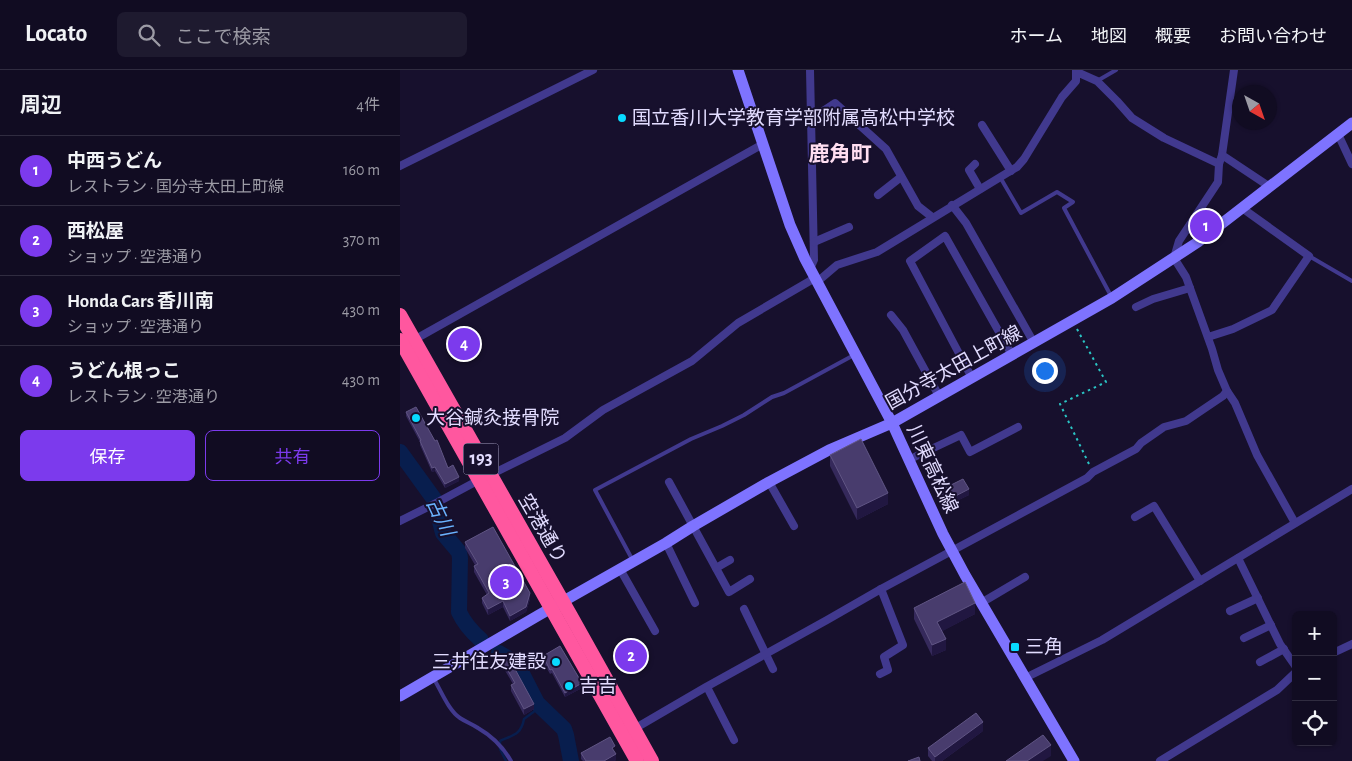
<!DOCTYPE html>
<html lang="ja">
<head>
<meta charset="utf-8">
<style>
	:root { --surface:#110c22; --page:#1e1a2f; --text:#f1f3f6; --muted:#9c9ba5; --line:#302c40; --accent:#7c3aed }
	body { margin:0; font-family:"Alegreya Sans","Noto Sans JP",sans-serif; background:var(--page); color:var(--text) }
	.controls { position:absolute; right:15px; bottom:15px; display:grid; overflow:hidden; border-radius:8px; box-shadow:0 1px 4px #0004 }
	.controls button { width:45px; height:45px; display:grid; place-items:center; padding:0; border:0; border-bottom:1px solid var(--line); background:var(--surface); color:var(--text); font:25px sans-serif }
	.compass { position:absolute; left:832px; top:15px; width:45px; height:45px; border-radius:50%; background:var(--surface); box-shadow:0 1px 4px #0004; rotate:140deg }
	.you { position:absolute; left:644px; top:300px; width:18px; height:18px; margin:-12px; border:4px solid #fff; border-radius:50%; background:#1a73e8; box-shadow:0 0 0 8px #1a73e833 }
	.badge { display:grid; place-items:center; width:32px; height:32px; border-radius:50%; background:var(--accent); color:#fff; font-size:16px; font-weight:700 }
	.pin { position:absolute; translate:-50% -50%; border:2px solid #fff; box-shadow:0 1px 5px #0006 }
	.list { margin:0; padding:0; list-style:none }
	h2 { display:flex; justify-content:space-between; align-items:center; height:65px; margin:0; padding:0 20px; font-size:21px }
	h2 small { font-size:16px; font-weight:400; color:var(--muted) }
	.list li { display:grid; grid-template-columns:32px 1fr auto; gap:15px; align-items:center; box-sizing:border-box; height:70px; padding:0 20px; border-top:1px solid var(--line) }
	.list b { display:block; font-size:19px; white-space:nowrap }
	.list p { margin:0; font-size:16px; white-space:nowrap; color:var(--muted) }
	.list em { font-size:16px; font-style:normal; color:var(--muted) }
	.actions { display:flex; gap:10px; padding:15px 20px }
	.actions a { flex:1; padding:11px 0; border:1px solid var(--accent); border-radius:8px; text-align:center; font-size:18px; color:var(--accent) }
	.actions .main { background:var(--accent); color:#fff }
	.icon { flex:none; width:28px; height:28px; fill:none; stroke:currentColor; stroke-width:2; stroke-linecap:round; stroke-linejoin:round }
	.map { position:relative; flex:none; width:952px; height:691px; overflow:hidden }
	header { display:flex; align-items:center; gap:30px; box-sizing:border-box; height:70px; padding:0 25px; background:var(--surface); border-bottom:1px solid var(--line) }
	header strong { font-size:24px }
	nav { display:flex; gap:28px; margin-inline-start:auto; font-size:18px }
	.search { width:350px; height:45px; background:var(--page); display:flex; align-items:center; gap:12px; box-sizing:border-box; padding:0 18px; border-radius:8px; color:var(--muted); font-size:19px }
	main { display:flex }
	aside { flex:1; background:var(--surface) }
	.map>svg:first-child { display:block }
</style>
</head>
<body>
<header>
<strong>Locato</strong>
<div class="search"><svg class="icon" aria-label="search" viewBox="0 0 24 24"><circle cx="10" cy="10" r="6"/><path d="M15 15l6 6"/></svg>ここで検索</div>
<nav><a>ホーム</a><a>地図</a><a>概要</a><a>お問い合わせ</a></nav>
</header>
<main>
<aside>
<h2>周辺<small>4件</small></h2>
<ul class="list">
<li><span class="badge">1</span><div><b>中西うどん</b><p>レストラン · 国分寺太田上町線</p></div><em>160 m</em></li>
<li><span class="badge">2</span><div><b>西松屋</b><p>ショップ · 空港通り</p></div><em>370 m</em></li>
<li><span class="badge">3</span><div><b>Honda Cars 香川南</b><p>ショップ · 空港通り</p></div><em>430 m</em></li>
<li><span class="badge">4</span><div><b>うどん根っこ</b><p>レストラン · 空港通り</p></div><em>430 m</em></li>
</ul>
<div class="actions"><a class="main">保存</a><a>共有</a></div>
</aside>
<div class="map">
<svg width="952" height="691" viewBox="0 0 952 691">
	<rect width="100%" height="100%" fill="#17102d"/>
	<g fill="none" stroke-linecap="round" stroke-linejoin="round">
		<path stroke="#081e4e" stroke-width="2.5" d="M106,691L100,679V671C113,665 121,665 124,649L140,637"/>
		<g stroke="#081e4e" stroke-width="16">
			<path d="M0,382L34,429L43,463L59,482L60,488L59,542C64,553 72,562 81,570"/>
			<polyline points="99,583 117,594 137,633 164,659 166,665 171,691"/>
		</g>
		<polyline stroke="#2ac5c4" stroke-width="2" stroke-dasharray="2.5 4" stroke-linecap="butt" points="677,259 706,312 660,334 689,394"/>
		<g stroke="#41398e" stroke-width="4">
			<polyline points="697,11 716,0"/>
			<polyline points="600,107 621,143 657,122 673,132 664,138 711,226"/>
			<polyline points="909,186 952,211"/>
			<polyline points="232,489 195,420 291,369 322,356 344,345 372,327 384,323 454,285"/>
			<path d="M34,609C41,621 49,641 60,648C66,652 72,654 78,658C92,666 103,677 111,691"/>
		</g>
		<g stroke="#41398e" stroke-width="8">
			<polyline points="410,0 414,190 410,199"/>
			<polyline points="834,0 822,85 870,117"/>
			<polyline points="677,2 697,11 717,31 732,48 764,68 819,94 822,85"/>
			<polyline points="411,49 435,33 486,79 518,136 532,147"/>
			<polyline points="582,55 611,101"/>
			<polyline points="938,64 952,94"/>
			<polyline points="575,94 569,100 580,119"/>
			<polyline points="819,94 818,112 779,171 774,188 786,207 812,279 818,300 827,321 835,333 857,385 895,453"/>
			<polyline points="0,96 193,0"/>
			<polyline points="478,125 501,107"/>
			<polyline points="552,135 566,153 634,273"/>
			<polyline points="414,172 449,157"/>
			<polyline points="417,212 437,195 477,182 617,97 624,89 662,27 676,11 676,0"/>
			<polyline points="736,237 753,229 790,218"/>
			<polyline points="491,245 503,260 539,326"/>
			<polyline points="808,267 833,259 872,240 909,186 842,138"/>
			<polyline points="12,271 363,74"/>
			<polyline points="572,308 510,191 545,166 612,285"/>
			<polyline points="508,390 561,365 570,382 618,357"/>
			<polyline points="90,405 165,368 203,340 292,291 338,253 415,208"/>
			<polyline points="269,412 329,522 350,509"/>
			<polyline points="369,412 394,456"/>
			<polyline points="735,447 754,436 800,511"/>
			<polyline points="0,451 38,432 79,410"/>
			<polyline points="266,473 295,533"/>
			<polyline points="838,488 880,574 896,597"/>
			<polyline points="316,498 330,490"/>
			<polyline points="220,499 255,561"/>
			<polyline points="581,533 625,507"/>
			<polyline points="344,539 373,599"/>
			<polyline points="830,541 858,528"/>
			<polyline points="844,568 871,555"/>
			<polyline points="933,583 952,574"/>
			<polyline points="860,592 884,579"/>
			<polyline points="480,604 488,600 484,587 503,575 481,519"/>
			<polyline points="625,608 702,570 952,419"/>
			<polyline points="307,617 334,670"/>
			<polyline points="234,659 306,617 427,550 481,519 687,408 693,402 736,379 741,373 764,357 786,351 823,326 827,321"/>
			<polyline points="760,691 877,620 896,602"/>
		</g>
		<g stroke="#7e73ff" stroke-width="11">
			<polyline points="338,0 390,155 405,189 492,353 543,464 565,505 674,691"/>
			<polyline points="0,626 139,545 266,473 293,456 369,412 429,380 492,353 712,228 798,172 952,53"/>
		</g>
		<g stroke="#ff579f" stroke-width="14">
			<polyline points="0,245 171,546 252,691"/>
			<polyline points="0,270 237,691"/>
		</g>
	</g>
	<g fill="#35295b">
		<polygon points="6,342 48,398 59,411 45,418 35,401 32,402 20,375 20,372 6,346"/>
		<polygon points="430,385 488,434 457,450 430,396"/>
		<polygon points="539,421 569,425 544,437 539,427"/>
		<polygon points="65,472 130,529 126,542 110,551 103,537 88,545 82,533 82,528 87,525 74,502 74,496 75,495 65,478"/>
		<polygon points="514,538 575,544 542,561 546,580 532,586 514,549"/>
		<polygon points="143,586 182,618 165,627 152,603 150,604 143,591"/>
		<polygon points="103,592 134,639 124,645 111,621 111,615 113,614 103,597"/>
		<polygon points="583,661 542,691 532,691 528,686 528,678"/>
		<polygon points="214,682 216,690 214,691 183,691 181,689 181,683 215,682"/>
	</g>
	<g fill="#211741">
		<polygon points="35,397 35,401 32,402 32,398"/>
		<polygon points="59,407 59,411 45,418 45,414"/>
		<polygon points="569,419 569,425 544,437 544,432"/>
		<polygon points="488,423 488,434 457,450 457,438"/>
		<polygon points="130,523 130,529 126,542 110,551 110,546"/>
		<polygon points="103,531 103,537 88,545 88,539"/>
		<polygon points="575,533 575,544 537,564 537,552"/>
		<polygon points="546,569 546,580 532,586 532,575"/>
		<polygon points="182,613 182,618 165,627 165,623"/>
		<polygon points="134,634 134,639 124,645 124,639"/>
		<polygon points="583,652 583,661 542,691 535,691 535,687"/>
		<polygon points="651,675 651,686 643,691 627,691"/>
		<polygon points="216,684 216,690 214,691 204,691"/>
	</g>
	<g fill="#483c6d" stroke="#605584">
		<polygon points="16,337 35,371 37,370 48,398 53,395 59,407 45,414 35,397 32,398 20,371 21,370 6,342"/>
		<polygon points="461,369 488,423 457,438 430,385"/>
		<polygon points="563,409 569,419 544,432 539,421"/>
		<polygon points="93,457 130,523 126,537 110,546 103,531 88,539 82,528 89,523 74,496 78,494 65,472"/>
		<polygon points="565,512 575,533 537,552 546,569 532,575 514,538"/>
		<polygon points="160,576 182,613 165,623 152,599 150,600 143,586"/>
		<polygon points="109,588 134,634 124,639 111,615 115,613 103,592"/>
		<polygon points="576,643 583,652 535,687 528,678"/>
		<polygon points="643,665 651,675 627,691 606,691"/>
		<polygon points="210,667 215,676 212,678 216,684 204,691 186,691 181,683"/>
		<polygon points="519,687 520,691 508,691"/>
	</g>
	<g fill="#08daff" stroke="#17102d" stroke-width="2">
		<circle cx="222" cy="48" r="5"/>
		<circle cx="16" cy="348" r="5"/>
		<rect x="610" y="572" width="10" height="10" rx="2.5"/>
		<circle cx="156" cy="592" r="5"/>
		<circle cx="169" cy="616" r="5"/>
	</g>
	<g text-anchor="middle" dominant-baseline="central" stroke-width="4" stroke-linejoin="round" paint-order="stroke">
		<rect fill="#17102d" stroke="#a59fc0" stroke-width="1" x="63.5" y="373.5" width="35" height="31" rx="4"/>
		<g font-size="18" font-weight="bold" fill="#e2dcff">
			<text x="81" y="389">193</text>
		</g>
		<g font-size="19" fill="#e2dcff" stroke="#17102d" text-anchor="start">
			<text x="232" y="48">国立香川大学教育学部附属高松中学校</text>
			<text x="26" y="348">大谷鍼灸接骨院</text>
			<text x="625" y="577">三角</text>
			<text x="146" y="592" text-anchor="end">三井住友建設</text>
			<text x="179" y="616">吉吉</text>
		</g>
		<g font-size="19" fill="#e2dcff" stroke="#17102d">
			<text transform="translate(554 298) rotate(-29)">国分寺太田上町線</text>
			<text transform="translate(532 399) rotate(65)">川東高松線</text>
			<text transform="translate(142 459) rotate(60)">空港通り</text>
		</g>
		<g font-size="20" font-style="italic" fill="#6ab3ff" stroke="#17102d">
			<text transform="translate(40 447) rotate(65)">古川</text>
		</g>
		<g font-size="21" font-weight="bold" fill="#ffdef1" stroke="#17102d">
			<text x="440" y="84">鹿角町</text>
		</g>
	</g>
</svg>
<div class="controls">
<button>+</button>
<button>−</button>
<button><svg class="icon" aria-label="locate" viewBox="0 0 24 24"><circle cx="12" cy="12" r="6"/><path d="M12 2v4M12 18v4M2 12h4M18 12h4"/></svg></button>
</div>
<svg class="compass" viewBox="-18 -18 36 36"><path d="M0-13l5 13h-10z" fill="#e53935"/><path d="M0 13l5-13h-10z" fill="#9c9ba5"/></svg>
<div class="you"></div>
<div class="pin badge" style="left:806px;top:156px">1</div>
<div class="pin badge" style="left:231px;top:586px">2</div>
<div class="pin badge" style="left:106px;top:512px">3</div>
<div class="pin badge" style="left:64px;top:274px">4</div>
</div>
</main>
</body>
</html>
